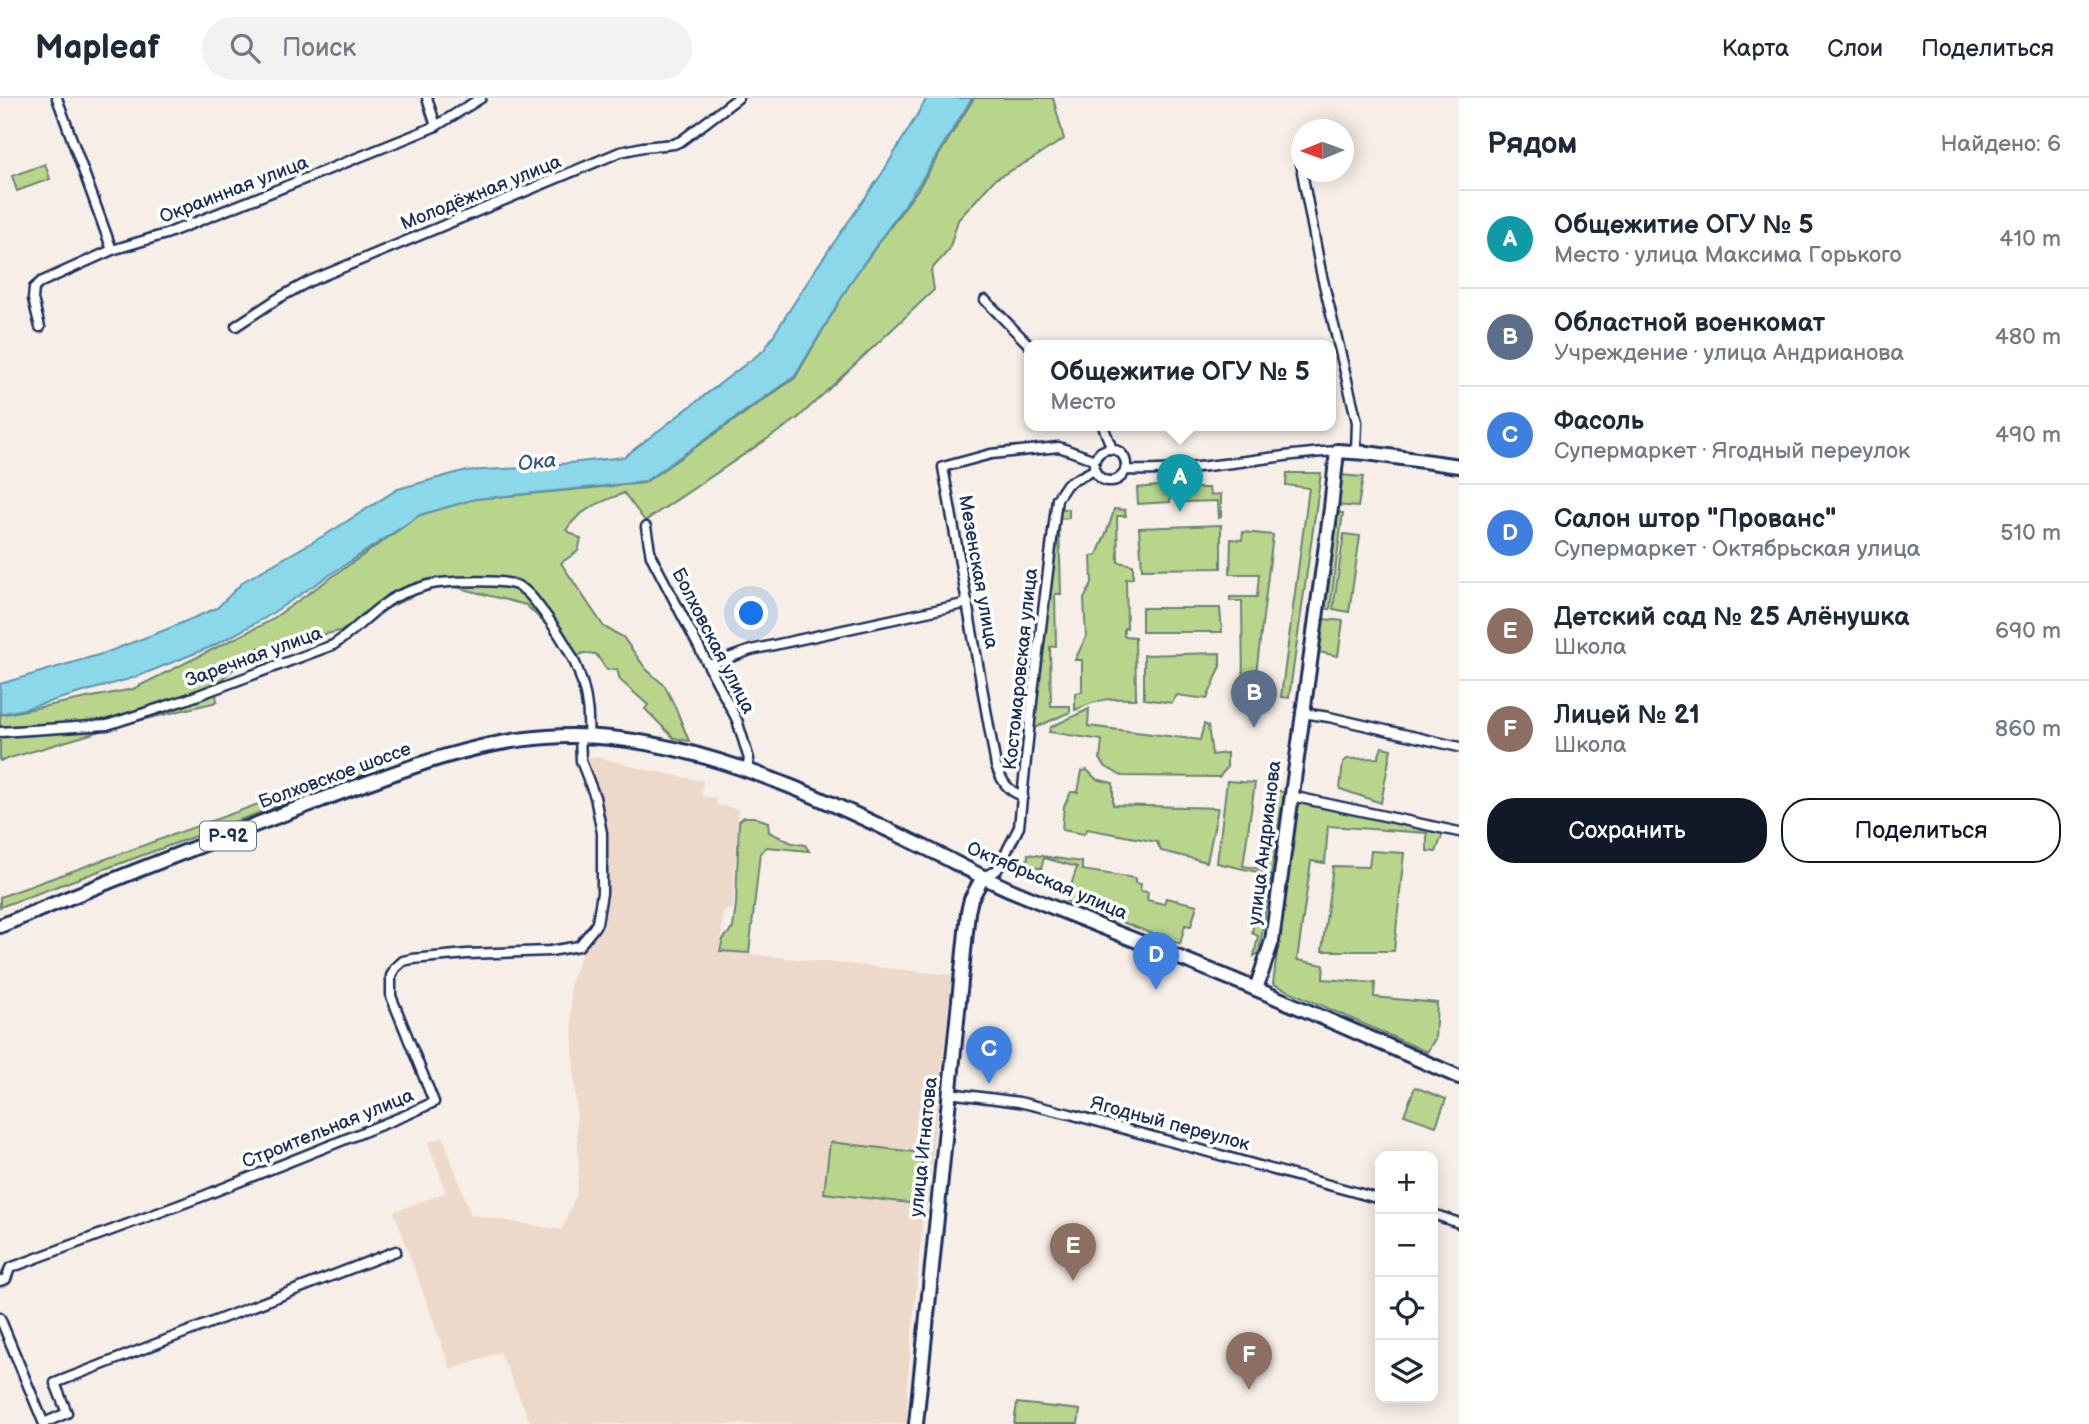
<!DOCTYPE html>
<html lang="ru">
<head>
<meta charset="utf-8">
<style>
	:root { --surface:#fff; --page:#f2f2f3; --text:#1f2937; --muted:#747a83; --line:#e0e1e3; --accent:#111827 }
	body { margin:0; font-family:"Balsamiq Sans",sans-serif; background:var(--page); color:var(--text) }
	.controls { position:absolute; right:21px; bottom:21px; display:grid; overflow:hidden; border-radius:14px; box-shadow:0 4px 18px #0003 }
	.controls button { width:63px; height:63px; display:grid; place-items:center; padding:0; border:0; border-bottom:2px solid var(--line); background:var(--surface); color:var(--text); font:35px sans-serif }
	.compass { position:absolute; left:1291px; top:21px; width:63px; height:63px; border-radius:50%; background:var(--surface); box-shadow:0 4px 18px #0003; rotate:269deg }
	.you { position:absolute; left:752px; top:516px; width:24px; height:24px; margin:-18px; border:5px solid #fff; border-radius:50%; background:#1a73e8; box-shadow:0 0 0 10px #1a73e833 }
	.badge { display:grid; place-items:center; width:46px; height:46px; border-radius:50%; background:var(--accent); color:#fff; font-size:23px; font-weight:700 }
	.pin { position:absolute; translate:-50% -58px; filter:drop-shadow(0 2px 4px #0008) }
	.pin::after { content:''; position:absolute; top:37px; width:24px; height:21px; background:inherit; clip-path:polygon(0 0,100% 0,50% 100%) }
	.popup { position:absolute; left:1024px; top:242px; width:312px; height:91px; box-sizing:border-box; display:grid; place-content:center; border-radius:14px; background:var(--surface); filter:drop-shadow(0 2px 5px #0005); font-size:23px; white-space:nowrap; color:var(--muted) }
	.popup b { font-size:26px; color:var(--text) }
	.popup::after { content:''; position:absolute; left:50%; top:100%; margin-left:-14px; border:14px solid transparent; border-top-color:var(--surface) }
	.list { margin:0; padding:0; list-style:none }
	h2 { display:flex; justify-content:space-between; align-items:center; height:91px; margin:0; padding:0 28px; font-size:30px }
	h2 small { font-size:23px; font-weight:400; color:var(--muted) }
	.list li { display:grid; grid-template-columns:46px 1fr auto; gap:21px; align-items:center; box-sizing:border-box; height:98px; padding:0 28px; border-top:2px solid var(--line) }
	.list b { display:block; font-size:26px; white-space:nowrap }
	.list p { margin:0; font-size:23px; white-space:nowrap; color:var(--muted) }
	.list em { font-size:23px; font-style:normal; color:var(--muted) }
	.actions { display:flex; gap:14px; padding:21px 28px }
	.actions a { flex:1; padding:16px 0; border:2px solid var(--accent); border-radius:28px; text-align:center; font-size:24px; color:var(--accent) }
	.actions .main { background:var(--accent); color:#fff }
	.icon { flex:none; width:38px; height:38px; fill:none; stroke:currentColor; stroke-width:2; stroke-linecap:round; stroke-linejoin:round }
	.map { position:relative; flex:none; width:1459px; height:1326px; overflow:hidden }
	header { display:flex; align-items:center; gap:42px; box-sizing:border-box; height:98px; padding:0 35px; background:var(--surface); border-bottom:2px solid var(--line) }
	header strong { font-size:33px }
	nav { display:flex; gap:38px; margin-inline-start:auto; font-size:24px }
	.search { width:490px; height:63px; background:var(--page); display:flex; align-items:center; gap:18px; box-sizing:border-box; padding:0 24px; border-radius:38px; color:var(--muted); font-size:26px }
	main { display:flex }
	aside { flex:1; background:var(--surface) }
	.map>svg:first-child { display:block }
</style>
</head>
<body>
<header>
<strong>Mapleaf</strong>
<div class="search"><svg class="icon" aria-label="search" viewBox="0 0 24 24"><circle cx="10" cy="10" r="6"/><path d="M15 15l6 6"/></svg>Поиск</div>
<nav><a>Карта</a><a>Слои</a><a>Поделиться</a></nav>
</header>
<main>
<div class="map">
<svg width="1459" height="1326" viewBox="0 0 1459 1326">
	<rect width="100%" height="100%" fill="#f7eee7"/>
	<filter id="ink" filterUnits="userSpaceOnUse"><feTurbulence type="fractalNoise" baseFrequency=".0143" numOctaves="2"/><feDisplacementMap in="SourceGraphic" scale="14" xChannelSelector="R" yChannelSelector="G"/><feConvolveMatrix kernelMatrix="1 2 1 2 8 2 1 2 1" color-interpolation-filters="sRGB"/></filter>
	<g filter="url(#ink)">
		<polygon fill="#edd9ca" points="586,659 598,659 642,671 703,683 702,698 716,700 717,707 738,711 733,810 723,814 721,853 952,877 927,1107 924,1108 907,1289 907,1326 531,1326 500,1254 451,1272 394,1114 446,1094 428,1044 443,1039 471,1117 561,1132 576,1098 579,1072 570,886 582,855 600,823 605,737 602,716"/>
		<g fill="#b9d48b" stroke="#6a8274" stroke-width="2">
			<path d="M974,0H1053L1064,41L1029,63L995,81L958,122L949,152L931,172L934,192L797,321L645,423L624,395C600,405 581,410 566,432L581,441L578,453L561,465L604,529L623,539L646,571L665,588L676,611L689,643L674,640L645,611L648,607L620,582L617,571L607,572L596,556L583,555L576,560L571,551L526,507L440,485L340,533L258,550L215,587L217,604L121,627L0,663V617L133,591L268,524L420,417L475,401L644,385L795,280L852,182L918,91Z"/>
			<polygon points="45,66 50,81 17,93 12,78"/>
			<polygon points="1287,375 1321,375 1289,600 1281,599 1309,390 1286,387"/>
			<polygon points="1340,377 1363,379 1358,409 1336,407"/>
			<polygon points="1195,385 1196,390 1209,390 1210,397 1221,396 1221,419 1219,420 1218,403 1184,404 1182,386"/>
			<polygon points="1178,386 1178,395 1170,396 1170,404 1138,406 1137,390"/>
			<polygon points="1059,411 1069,411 1069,420 1060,421 1059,424 1061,496 1055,496 1056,548 1050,549 1051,608 1070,608 1070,614 1032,631"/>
			<path d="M1114,411L1125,412L1126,418H1117L1118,464L1133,467V480L1126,481L1127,530H1124V538L1135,539L1136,601C1107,600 1102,600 1075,612V595L1082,594V562H1075L1086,539L1084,501L1092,485L1091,458L1097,457C1103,441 1111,427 1114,411Z"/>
			<polygon points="1335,414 1343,415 1330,511 1323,510"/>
			<polygon points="1221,427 1221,470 1142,471 1139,430"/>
			<polygon points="1243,434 1273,437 1254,592 1243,592 1242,503 1230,503 1230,499 1257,499 1259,476 1230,476 1231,441 1242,442"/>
			<polygon points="1344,436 1360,438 1349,514 1333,511"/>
			<polygon points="1142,510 1220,510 1222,534 1142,534"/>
			<polygon points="1323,521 1343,523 1338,558 1318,554"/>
			<polygon points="1220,555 1220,570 1207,601 1177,597 1172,605 1144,601 1144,557"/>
			<polygon points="1089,611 1088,628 1200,642 1204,626 1208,628 1212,657 1227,655 1227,670 1219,679 1122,678 1106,669 1100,662 1102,642 1049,634 1051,629"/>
			<polygon points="1382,649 1391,651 1381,705 1340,691 1343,664 1347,661 1378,660"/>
			<polygon points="364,668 366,676 0,809 0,799"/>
			<polygon points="1087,672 1096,681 1113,685 1113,707 1218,710 1207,764 1161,753 1157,744 1087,731 1084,736 1062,732 1064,708 1071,694 1078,694 1082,673"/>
			<polygon points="1227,683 1255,685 1243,768 1262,771 1274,690 1284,695 1259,855 1254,858 1258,838 1252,835 1262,775 1217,765"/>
			<polygon points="1297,704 1319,707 1443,735 1436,754 1427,753 1427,735 1328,728 1325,765 1311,763 1297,862 1324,867 1323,881 1375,885 1374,899 1437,905 1435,941 1427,954 1273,886"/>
			<polygon points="744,719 754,719 768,724 769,734 792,745 805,747 809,753 767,749 760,755 749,855 720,853 723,841 733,830 736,806 739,723"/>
			<polygon points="1371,753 1404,755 1394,853 1322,853 1333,768 1369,769"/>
			<polygon points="1028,756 1082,764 1082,772 1135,780 1135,785 1141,786 1140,793 1148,794 1147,802 1164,806 1166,800 1197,807 1191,828 1185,827 1180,846 1066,803 1077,769 1044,760 1041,771 1027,766"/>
			<polygon points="1415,989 1446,1001 1436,1028 1404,1017"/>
			<polygon points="830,1044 923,1055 917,1106 824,1095"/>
			<polygon points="1017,1305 1080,1312 1078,1326 1014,1326"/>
		</g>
		<polygon fill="#8ad8e9" stroke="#5e94b1" stroke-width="2" points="927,0 972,0 919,86 852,182 795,278 644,384 475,401 420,417 265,520 213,548 136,579 24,611 0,616 0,586 105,555 165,532 217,510 244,483 330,434 398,391 463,373 524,370 624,359 764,252 817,169 883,74"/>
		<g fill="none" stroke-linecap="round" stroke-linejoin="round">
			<g stroke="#1b2f5e" stroke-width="13">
				<g id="street">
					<polyline points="57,0 112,152"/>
					<polyline points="427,0 436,28"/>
					<polyline points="1297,47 1302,70"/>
					<polyline points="1302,74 1321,174 1357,324 1356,354"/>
					<polyline points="985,202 1030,248"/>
					<polyline points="236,228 277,201 310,183 620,54 643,49 674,46 681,43 738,0"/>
					<polyline points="40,229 33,201 34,190 41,184 112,152 166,136 412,38 436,28 481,0"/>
					<polyline points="1103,328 1112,351"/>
					<circle cx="1110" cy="367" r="16"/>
					<path d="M1125,372C1196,375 1266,357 1337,353"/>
					<polyline points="646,429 651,458 737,622 749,661 747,672"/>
					<polyline points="709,567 751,552 968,505"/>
					<polyline points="1302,615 1329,619 1459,649"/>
					<path d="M0,634L107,627L185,602L333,547C356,533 373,510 397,498C406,494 418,490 428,487C443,483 506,481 518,488C530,494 536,505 544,515C573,553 591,589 588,638"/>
					<path d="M1023,698C1007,693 1002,683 996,668L943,369L991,356L1059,349L1095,362"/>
					<polyline points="1291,698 1459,734"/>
					<polyline points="983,779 997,772 1019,729 1033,594 1057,401 1067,386 1094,372"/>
					<polyline points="949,995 1019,1004 1070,1016 1380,1101"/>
					<polyline points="1433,1116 1459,1125"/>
					<polyline points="0,1183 6,1181 10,1170 206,1097 406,1017 434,1004 391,898 391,878 395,870 403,863 412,861 467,856 550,853 579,848 593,831 597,825 602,795 602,735 595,699 581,663 580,638"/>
					<polyline points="0,1220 44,1326"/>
					<polyline points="44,1325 67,1315 55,1285 396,1153"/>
				</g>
			</g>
			<g stroke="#1b2f5e" stroke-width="18">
				<g id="secondary">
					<polyline points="1256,891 1272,843 1331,410 1337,353 1367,355 1459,368"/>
					<polyline points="916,1326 968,814 971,801 983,779"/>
				</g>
			</g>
			<g stroke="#1b2f5e" stroke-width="18">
				<path id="primary" d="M0,828C106,784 213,742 321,702C394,675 469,644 547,639C673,629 815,696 926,750C957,765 986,782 1018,795C1097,828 1178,858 1258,892C1325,920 1392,950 1459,979"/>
			</g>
			<use href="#street" stroke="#fff" stroke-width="8"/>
			<use href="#secondary" stroke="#fff" stroke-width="12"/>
			<use href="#primary" stroke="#fff" stroke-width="12"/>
		</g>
	</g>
	<g text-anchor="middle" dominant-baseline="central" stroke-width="7" stroke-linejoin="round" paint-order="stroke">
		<rect fill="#fff" stroke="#5f6d8e" stroke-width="2" x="200" y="723.5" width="56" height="29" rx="5"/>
		<g font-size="18" font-weight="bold" fill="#1b2f5e">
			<text x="228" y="738">Р-92</text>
		</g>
		<g font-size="19" fill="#1b2f5e" stroke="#fff">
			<text transform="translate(234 92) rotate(-21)">Окраинная улица</text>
			<text transform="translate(481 95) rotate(-22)">Молодёжная улица</text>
			<text transform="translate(978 474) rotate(80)">Мезенская улица</text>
			<text transform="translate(713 543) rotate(63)">Болховская улица</text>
			<text transform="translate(254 559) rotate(-20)">Заречная улица</text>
			<text transform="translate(1021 571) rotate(-84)">Костомаровская улица</text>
			<text transform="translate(335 678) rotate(-20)">Болховское шоссе</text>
			<text transform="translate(1265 745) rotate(-83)">улица Андрианова</text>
			<text transform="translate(1047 783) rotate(23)">Октябрьская улица</text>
			<text transform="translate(1170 1026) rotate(15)">Ягодный переулок</text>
			<text transform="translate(328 1031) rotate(-22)">Строительная улица</text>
			<text transform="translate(924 1049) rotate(-84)">улица Игнатова</text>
		</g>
		<g font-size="21" font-style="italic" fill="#375981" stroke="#fff">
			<text transform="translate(537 364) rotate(-6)">Ока</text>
		</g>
	</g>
</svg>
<div class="controls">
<button>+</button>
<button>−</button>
<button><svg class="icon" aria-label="locate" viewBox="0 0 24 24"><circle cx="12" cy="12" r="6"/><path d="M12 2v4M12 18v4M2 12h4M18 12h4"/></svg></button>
<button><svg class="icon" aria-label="layers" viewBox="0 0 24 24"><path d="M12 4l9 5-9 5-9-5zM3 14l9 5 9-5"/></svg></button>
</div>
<svg class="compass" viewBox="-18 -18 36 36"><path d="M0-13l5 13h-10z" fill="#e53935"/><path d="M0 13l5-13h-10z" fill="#747a83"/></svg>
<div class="you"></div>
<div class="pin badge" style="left:1180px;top:414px;background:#0f9aa8">A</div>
<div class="popup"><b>Общежитие ОГУ № 5</b>Место</div>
<div class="pin badge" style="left:1254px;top:630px;background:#5c6f8a">B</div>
<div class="pin badge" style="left:989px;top:986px;background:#3f7fe0">C</div>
<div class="pin badge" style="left:1156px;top:892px;background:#3f7fe0">D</div>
<div class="pin badge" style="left:1073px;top:1183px;background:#8d6e63">E</div>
<div class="pin badge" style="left:1249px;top:1292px;background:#8d6e63">F</div>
</div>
<aside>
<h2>Рядом<small>Найдено: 6</small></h2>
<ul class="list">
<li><span class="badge" style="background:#0f9aa8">A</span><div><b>Общежитие ОГУ № 5</b><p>Место · улица Максима Горького</p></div><em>410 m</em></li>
<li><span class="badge" style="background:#5c6f8a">B</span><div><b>Областной военкомат</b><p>Учреждение · улица Андрианова</p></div><em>480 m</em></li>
<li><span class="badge" style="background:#3f7fe0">C</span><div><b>Фасоль</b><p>Супермаркет · Ягодный переулок</p></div><em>490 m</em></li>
<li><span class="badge" style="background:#3f7fe0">D</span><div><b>Салон штор &quot;Прованс&quot;</b><p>Супермаркет · Октябрьская улица</p></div><em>510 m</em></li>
<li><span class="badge" style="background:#8d6e63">E</span><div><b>Детский сад № 25 Алёнушка</b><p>Школа</p></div><em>690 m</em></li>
<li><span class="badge" style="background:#8d6e63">F</span><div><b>Лицей № 21</b><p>Школа</p></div><em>860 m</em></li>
</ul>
<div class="actions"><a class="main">Сохранить</a><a>Поделиться</a></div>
</aside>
</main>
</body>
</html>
